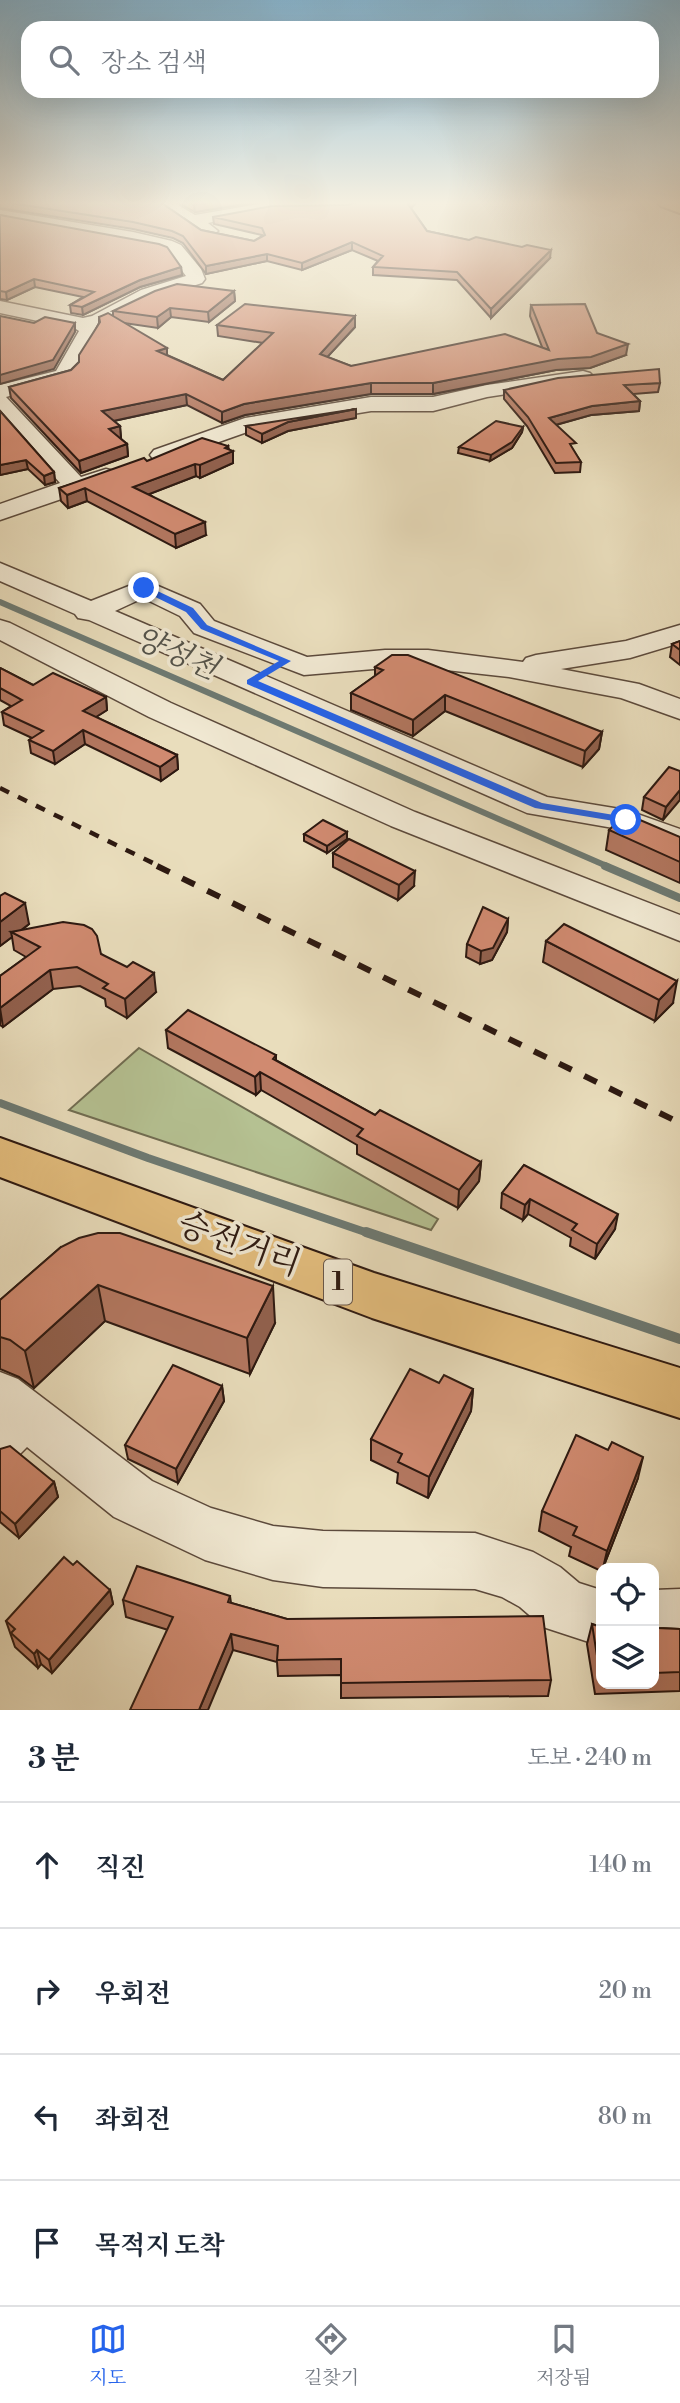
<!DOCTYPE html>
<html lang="ko">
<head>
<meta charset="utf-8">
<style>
	:root { --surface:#fff; --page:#f6f6f7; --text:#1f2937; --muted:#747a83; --line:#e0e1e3; --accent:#2563eb }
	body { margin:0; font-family:"Libre Bodoni","Noto Serif KR",serif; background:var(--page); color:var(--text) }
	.controls { position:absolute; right:21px; bottom:21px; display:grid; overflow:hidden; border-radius:14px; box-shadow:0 7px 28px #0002 }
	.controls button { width:63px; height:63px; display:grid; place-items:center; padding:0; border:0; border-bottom:2px solid var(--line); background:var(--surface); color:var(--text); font:35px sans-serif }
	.stop { position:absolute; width:21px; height:21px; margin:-16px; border:5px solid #2563eb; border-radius:50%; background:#fff }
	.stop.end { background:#2563eb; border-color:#fff; box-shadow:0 2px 7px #0008 }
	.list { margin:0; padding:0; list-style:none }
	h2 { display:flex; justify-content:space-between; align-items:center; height:91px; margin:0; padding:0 28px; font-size:30px }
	h2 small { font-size:23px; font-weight:400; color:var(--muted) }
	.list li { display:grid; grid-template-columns:46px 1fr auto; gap:21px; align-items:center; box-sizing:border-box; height:126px; padding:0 28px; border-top:2px solid var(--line) }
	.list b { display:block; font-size:26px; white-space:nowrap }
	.list em { font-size:23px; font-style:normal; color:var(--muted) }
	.icon { flex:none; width:38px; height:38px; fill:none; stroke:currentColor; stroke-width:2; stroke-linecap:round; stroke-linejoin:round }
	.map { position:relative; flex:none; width:680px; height:1710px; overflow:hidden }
	.search { position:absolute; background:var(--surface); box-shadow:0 7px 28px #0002; left:21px; right:21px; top:21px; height:77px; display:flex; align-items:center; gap:18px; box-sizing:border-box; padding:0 24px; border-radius:21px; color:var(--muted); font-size:26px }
	.sheet { height:595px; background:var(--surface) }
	nav { display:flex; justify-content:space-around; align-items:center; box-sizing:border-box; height:98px; border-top:2px solid var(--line); background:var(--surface); font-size:19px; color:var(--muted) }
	nav a { display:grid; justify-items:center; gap:4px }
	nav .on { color:var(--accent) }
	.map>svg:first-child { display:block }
</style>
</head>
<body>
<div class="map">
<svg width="680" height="1710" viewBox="0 0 680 1710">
	<rect width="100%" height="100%" fill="#e9ddbc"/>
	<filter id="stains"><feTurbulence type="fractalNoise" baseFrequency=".00286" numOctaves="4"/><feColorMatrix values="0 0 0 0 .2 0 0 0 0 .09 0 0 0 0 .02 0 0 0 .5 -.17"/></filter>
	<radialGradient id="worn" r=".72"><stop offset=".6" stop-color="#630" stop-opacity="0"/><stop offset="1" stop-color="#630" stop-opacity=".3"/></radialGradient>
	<polygon fill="#b5c192" stroke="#716d52" stroke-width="2" points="139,1048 438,1219 431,1230 69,1110"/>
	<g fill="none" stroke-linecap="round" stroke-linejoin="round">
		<polyline stroke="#6d7a73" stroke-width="6" points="0,602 609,867"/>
		<g stroke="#6d7a73" stroke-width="8">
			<polyline points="605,866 680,898"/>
			<polyline points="0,1103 148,1158 371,1234"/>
		</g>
		<polyline stroke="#6d7a73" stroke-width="10" points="366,1232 680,1339"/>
		<g stroke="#5c4a3c" stroke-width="3">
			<g id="minor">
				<path d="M154,202H173L195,215L271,202H364C349,217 294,209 273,211C251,213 230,219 208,223L218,231L210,236L184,225Z"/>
				<polygon points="0,210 133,232 172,241 181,245 201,269 205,279 202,283 155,298 96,327 99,331 78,365 78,371 70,379 6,397 81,477 106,469 114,471 118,476 114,481 0,520 0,504 60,483 0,415 0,385 56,371 79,331 76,329 0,313 0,301 83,318 92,316 141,290 186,276 169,253 160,249 0,220"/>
				<polygon points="583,371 590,373 594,377 590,381 487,397 433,411 371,411 250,431 162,462 154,460 150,455 154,450 245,418 371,397 433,397 487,385"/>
				<polygon points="0,563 91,601 144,580 200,604 214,621 307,657 385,650 428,650 523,662 526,658 536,655 626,641 680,625 680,643 630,658 561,669 639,684 680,699 680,719 621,698 509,677 428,668 385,668 304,675 194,633 180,616 143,598 115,611 547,797 626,810 680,829 680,852 619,829 527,813 89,620 78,618 75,614 0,581"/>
				<polygon points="0,620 10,623 171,703 415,812 680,915 680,941 391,826 149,717 0,640"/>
				<polygon points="0,1372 18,1379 152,1481 211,1508 273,1526 323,1531 475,1533 533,1552 560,1567 579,1583 601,1590 601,1646 543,1627 520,1607 502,1597 475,1589 323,1587 273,1580 205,1560 114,1517 27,1447 18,1456 0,1463"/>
				<polygon points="680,1589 680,1647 654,1646 654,1590"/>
			</g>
		</g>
		<g stroke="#2d1911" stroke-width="4">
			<polygon id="major" points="0,1138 374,1273 680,1368 680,1418 372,1318 0,1177"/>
		</g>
		<g stroke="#2d1911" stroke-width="4">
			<polygon id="highway" points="658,202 680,202 680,213 661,206"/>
		</g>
		<use href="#minor" fill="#f1e9d3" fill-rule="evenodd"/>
		<use href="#major" fill="#e4be7e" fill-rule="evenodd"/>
		<use href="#highway" fill="#e4be7e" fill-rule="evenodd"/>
		<polyline stroke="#2d1911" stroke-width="4.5" stroke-dasharray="10 10" stroke-linecap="butt" points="0,788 161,867"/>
		<polyline stroke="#2d1911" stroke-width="6" stroke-dasharray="14 14" stroke-linecap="butt" points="157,866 680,1123"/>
	</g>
	<g fill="#b37760" stroke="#2d1911" stroke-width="2">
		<polygon points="0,202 160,202 201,230 254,241 262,236 262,235 214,224 213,217 411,208 427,231 550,258 491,318 457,280 373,275 373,267 378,261 352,250 302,270 267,261 206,274 183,243 173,238 133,229 0,208"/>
		<polygon points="177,202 257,202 195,212"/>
		<polygon points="0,215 181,267 182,275 140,287 83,315 71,313 70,305 83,297 35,287 7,300 0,299"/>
		<polygon points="234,291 235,301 209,322 171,317 158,328 124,323 167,355 223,380 263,343 218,336 217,325 355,316 355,327 327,357 351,366 542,347 530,316 531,305 597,333 626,355 590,368 556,370 433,394 371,394 245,415 222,423 187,405 114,421 120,426 121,438 120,438 127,444 128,456 81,473 11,398 9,387 71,370 79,362 99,323 99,317 113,316 113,311"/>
		<polygon points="660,383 658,392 633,394 640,401 639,411 591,415 556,425 581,462 580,472 555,473 527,426 504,399 504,390"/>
		<polygon points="0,411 54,472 55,482 45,485 28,469 0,475"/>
		<polygon points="356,418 288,431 262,443 246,435 246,426"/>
		<polygon points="523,427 522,432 512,448 490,461 458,453 459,447"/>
		<polygon points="228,446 233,463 200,478 196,476 149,494 206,535 176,548 87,501 68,508 61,501 59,488 147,461"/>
		<polygon points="680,641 680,665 670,657 672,644"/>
		<polygon points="375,667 602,732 599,749 583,767 445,711 413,736 351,710 351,693 375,676"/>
		<polygon points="0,668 33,685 106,697 107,710 96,717 177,755 178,769 161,781 85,744 55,764 31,753 29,740 32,738 4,725 2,712 11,706 0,700"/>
		<polygon points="680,771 663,820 642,810 644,797"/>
		<polygon points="609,830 680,837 680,883 606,850"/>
		<polygon points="304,834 347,839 327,853 304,841"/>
		<polygon points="333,853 414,886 398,900 333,867"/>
		<polygon points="0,896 29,924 22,930 101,954 156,992 127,1018 106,1006 105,999 80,986 53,989 3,1027 0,1025 0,976 26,957 14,950 12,937 0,946"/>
		<polygon points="508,919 507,932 492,960 480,964 466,957 467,944"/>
		<polygon points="546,941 673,1003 655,1021 543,962"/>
		<polygon points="166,1030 276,1055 276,1060 375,1115 481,1162 479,1181 458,1208 357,1154 357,1145 261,1090 256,1095 168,1048"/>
		<polygon points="524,1165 615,1229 595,1259 570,1246 571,1238 528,1214 523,1220 501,1208 502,1193"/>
		<polygon points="61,1247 275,1323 250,1374 105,1321 34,1388 19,1377 0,1369 0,1300"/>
		<polygon points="439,1383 473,1389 471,1411 428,1498 397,1483 398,1473 371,1460 371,1439"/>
		<polygon points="222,1386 224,1401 178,1483 128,1459 125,1445"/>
		<polygon points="0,1449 54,1482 58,1497 19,1538 0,1522"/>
		<polygon points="608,1450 638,1478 603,1568 601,1568 601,1571 569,1556 571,1547 539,1531 542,1511"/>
		<polygon points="73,1565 110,1590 113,1604 52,1673 41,1664 38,1668 15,1647 6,1621"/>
		<polygon points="230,1596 231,1603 287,1619 551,1680 548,1696 341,1698 341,1675 278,1676 277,1662 233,1650 126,1617 123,1600"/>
		<polygon points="654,1614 658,1628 680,1629 680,1691 595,1694 587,1644 592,1624 601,1627 601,1684 654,1684"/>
	</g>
	<g fill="#92614e" stroke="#2d1911" stroke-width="2">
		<polygon points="213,202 257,202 195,212 194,205"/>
		<polygon points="411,202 417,202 408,211 408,204"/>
		<polygon points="352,242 352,250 302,270 302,263"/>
		<polygon points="551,250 550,258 491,318 491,309"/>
		<polygon points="267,254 267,261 206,274 206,266"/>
		<polygon points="181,267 182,275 140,287 83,315 82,307 140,280"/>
		<polygon points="34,279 35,287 7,300 6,292"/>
		<polygon points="234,291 235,301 209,322 208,312"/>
		<polygon points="170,308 171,317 158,328 157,317"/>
		<polygon points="355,316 355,327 320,365 320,354"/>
		<polygon points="75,323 75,332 54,369 0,384 0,375"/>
		<polygon points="628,344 626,355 590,368 556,370 433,394 433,383"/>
		<polygon points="167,348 167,359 157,351"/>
		<polygon points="371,383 371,394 245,415 222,423 222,412 244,404"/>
		<polygon points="186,394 187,405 104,423 102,411"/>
		<polygon points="640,401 639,411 591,415 548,427 549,418 592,406"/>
		<polygon points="356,409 356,418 288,431 262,443 262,434 288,422"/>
		<polygon points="120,426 121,438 110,440 109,429"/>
		<polygon points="523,427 522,432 512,448 490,461 491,455"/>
		<polygon points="127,444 128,456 81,473 79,461"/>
		<polygon points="228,446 228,453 233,451 233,463 200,478 200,465"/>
		<polygon points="26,460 28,469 0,475 0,465"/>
		<polygon points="195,464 196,476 134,500 133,487"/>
		<polygon points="54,472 55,482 45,485 44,476"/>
		<polygon points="85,488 87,501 68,508 67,495"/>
		<polygon points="205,522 206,535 176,548 175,534"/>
		<polygon points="445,695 445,711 413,736 413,720"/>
		<polygon points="106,697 107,710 85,724 83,711"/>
		<polygon points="83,730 85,744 55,764 53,751"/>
		<polygon points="602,732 599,749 583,767 585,751"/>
		<polygon points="177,755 178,769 161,781 160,767"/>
		<polygon points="680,790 680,800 663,820 666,807"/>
		<polygon points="347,832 347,839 327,853 327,846"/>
		<polygon points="415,871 414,886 398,900 399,885"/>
		<polygon points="25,903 29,924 16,934 11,932 12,937 0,946 0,922"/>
		<polygon points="508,919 507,932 492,960 480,964 481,951"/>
		<polygon points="50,970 53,989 3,1027 0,1008"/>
		<polygon points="154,973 156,992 127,1018 125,999"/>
		<polygon points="677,981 673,1003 655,1021 659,1000"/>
		<polygon points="260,1072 261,1090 256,1095 255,1077"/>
		<polygon points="481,1162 479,1181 458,1208 459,1190"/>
		<polygon points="530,1199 528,1214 523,1220 525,1205"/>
		<polygon points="618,1214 615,1229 595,1259 597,1244"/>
		<polygon points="98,1285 105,1321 34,1388 25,1351"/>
		<polygon points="273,1286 275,1323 250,1374 247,1338"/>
		<polygon points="222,1386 224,1401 178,1483 176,1469"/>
		<polygon points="473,1389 471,1411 428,1498 429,1477"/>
		<polygon points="643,1457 638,1478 603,1568 607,1551"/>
		<polygon points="54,1482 58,1497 19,1538 15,1524"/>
		<polygon points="110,1590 113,1604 52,1673 49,1660"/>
		<polygon points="231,1634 233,1650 208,1710 199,1710"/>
		<polygon points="37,1650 41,1664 38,1668 34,1654"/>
	</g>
	<g fill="#d08a70" stroke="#2d1911" stroke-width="2">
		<polygon points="4,202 160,202 201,230 254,241 265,235 262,228 213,217 272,206 347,205 358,202 411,202 408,204 427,231 469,240 476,237 522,247 527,245 551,250 491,309 457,272 373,267 383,256 352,242 302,263 267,254 206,266 183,236 172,231 133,222"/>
		<polygon points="189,202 213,202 194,205"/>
		<polygon points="0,215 159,244 167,247 181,267 140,280 82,307 70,305 94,292 34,279 6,292 0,291"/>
		<polygon points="177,284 234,291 208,312 170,308 157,317 113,311 155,291"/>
		<polygon points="245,304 355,316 320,354 351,366 505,334 549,350 531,305 585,304 597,333 628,344 591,357 558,359 433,383 371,383 244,404 222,412 186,394 102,411 120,426 109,429 127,444 79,461 9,387 71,370 79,362 79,355 100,322 99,317 108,313 167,348 157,351 223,380 273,333 217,325"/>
		<polygon points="0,316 34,323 45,317 75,323 53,360 0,375"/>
		<polygon points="659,369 660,383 624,385 640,401 592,406 549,418 576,443 570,444 581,462 556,463 528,417 504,390 558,378"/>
		<polygon points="356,409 288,422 262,434 246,426"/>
		<polygon points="0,411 54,472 44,476 26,460 0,465"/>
		<polygon points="496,421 523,427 512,442 491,455 459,447"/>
		<polygon points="202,438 228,446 225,448 233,451 200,465 195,464 133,487 205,522 175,534 85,488 67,495 59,488 144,458 147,461"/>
		<polygon points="680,641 680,650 672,644"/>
		<polygon points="392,655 408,655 602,732 585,751 445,695 413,720 351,693 383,670 375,667"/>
		<polygon points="0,668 33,685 53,673 106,697 83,711 177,755 160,767 83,730 53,751 29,740 43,731 2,712 22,700 0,688"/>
		<polygon points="669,767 680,771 680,790 666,807 644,797"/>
		<polygon points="626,814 680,837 680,862 609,830"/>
		<polygon points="323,820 347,832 327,846 304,834"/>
		<polygon points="349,839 415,871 399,885 333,853"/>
		<polygon points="5,893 25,903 0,922 0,896"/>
		<polygon points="483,907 508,919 493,948 481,951 467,944"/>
		<polygon points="63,922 84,925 92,929 97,936 101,954 127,967 133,962 154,973 125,999 103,988 108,984 77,967 50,970 0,1008 0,976 40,947 11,932"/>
		<polygon points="564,924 677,981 659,1000 546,941"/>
		<polygon points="188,1010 276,1055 273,1059 375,1115 380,1110 481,1162 459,1190 357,1136 363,1129 260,1072 255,1077 166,1030"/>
		<polygon points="524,1165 618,1214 597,1244 572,1230 577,1224 530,1199 525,1205 502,1193"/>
		<polygon points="98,1233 120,1233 273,1286 247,1338 98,1285 25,1351 10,1340 0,1337 0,1300 61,1247 79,1238"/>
		<polygon points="173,1365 222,1386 176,1469 125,1445"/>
		<polygon points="410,1369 439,1383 444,1375 473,1389 429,1477 398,1462 402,1454 371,1439"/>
		<polygon points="576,1435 608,1450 612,1442 643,1457 607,1551 573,1535 577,1527 542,1511"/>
		<polygon points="10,1446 54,1482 15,1524 0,1511 0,1449"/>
		<polygon points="64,1557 73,1565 77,1561 110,1590 49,1660 37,1650 34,1654 11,1633 15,1629 6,1621"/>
		<polygon points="137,1566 230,1596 228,1602 287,1619 543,1616 551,1680 341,1683 341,1659 277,1660 278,1646 231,1634 199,1710 130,1710 173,1617 123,1600"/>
		<polygon points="654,1614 657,1614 658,1628 680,1629 680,1672 654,1673"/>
		<polygon points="592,1624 601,1627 601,1675 600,1675"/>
	</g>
	<linearGradient id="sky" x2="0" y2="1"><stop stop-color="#87b7d3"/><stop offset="0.46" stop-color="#f5f0e1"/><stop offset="1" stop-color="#f5f0e1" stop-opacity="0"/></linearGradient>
	<rect width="680" height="441" fill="url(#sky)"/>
	<polygon fill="#2563eb" points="141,586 147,586 193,608 207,625 291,661 258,681 542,803 626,817 632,820 626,823 535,808 247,684 247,680 279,661 201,629 186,612 141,590"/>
	<g text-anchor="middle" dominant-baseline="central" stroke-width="7" stroke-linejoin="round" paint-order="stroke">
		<rect fill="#f1e9d3" stroke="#68574b" stroke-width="2" x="324" y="1259.5" width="28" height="45" rx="5"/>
		<g font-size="26" font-weight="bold" fill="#2d1911">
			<text x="338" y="1282">1</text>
		</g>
		<g font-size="30" font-style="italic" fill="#52524a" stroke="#f1e9d3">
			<text transform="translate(176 654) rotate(23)">양성천</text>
		</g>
		<g font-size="33" fill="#2d1911" stroke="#f1e9d3">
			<text transform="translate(239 1245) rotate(20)">승전거리</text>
		</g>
	</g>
	<rect width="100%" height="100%" filter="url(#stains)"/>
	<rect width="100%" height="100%" fill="url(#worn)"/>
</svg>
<div class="controls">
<button><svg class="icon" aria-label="locate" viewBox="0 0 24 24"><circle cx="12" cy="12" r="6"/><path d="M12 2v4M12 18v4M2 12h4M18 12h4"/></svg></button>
<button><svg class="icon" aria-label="layers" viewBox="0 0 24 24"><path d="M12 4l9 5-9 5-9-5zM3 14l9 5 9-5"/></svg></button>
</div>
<div class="stop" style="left:626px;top:820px"></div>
<div class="stop end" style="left:144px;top:588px"></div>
<div class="search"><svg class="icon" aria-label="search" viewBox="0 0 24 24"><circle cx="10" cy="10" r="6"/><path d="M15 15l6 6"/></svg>장소 검색</div>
</div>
<section class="sheet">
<h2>3 분<small>도보 · 240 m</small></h2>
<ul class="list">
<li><svg class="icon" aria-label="ahead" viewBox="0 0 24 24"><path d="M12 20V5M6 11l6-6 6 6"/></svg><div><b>직진</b></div><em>140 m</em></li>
<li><svg class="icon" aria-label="right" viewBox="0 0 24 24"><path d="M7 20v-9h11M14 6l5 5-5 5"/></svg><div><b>우회전</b></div><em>20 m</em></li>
<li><svg class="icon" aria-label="left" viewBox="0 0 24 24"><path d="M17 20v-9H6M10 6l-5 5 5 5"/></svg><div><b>좌회전</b></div><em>80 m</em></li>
<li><svg class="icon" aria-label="arrive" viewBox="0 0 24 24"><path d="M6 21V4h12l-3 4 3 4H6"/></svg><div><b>목적지 도착</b></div></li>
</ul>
</section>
<nav>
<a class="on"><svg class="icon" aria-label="map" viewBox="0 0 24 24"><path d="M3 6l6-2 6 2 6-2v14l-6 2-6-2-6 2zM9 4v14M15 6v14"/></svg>지도</a>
<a><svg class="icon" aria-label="directions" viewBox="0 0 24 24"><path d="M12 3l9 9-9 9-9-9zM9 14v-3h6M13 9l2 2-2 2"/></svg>길찾기</a>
<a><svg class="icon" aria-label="saved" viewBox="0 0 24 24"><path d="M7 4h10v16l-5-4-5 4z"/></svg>저장됨</a>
</nav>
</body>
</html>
